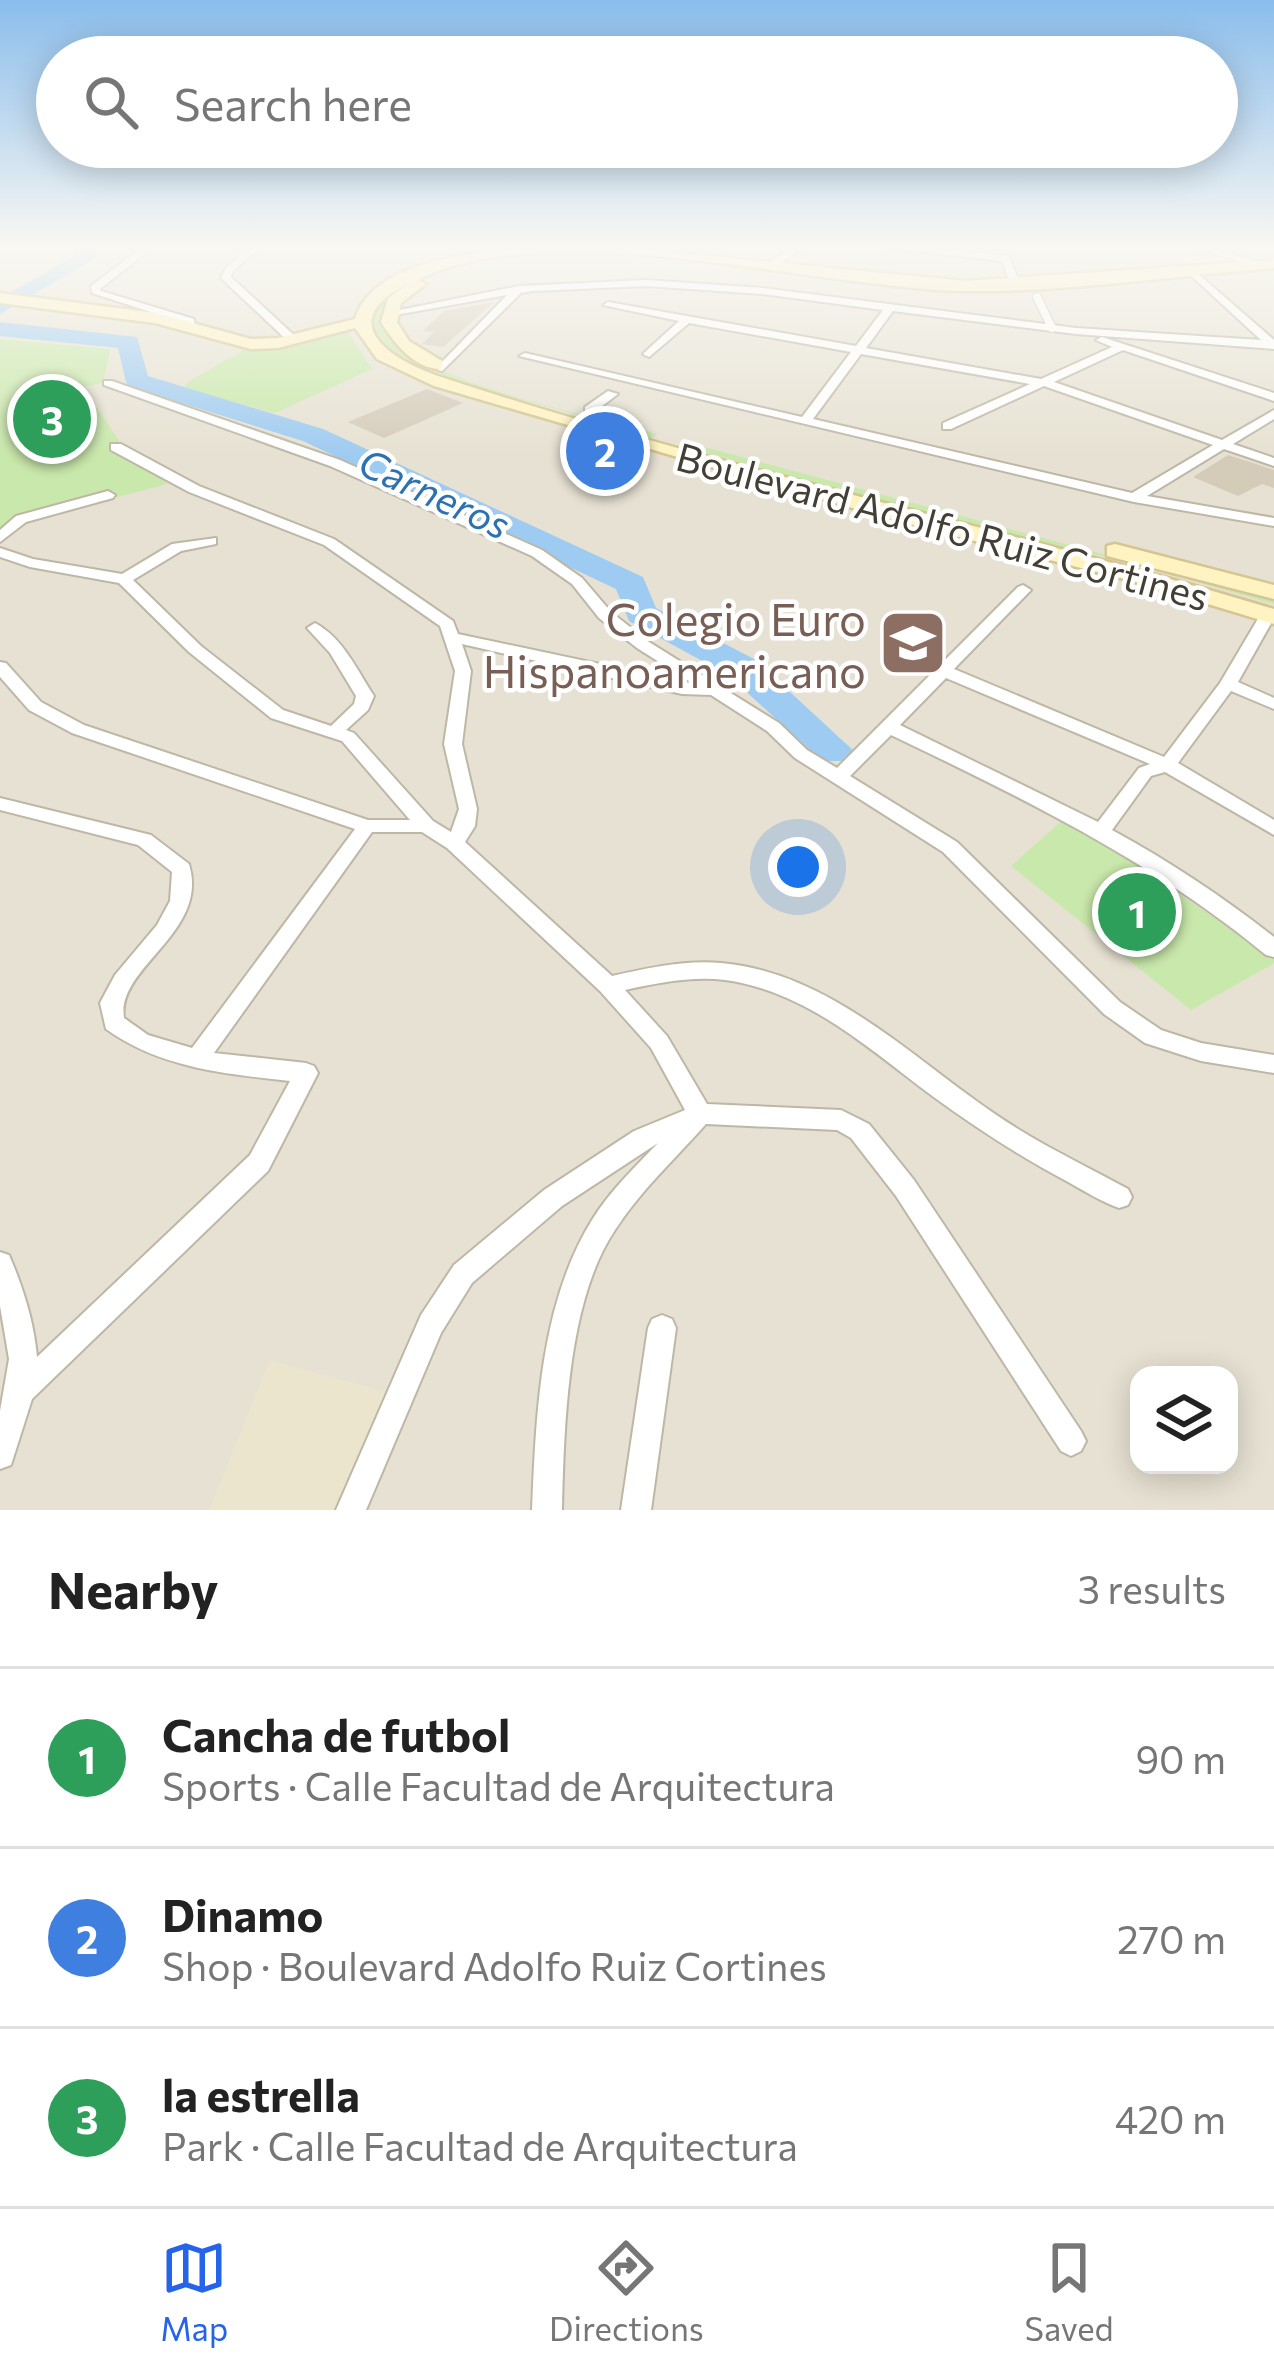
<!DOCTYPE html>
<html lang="en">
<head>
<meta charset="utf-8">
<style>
	:root { --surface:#fff; --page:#f2f2f2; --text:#222; --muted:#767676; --line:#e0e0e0; --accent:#2563eb }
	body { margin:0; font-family:Commissioner,sans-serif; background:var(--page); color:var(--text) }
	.controls { position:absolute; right:36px; bottom:36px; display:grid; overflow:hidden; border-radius:24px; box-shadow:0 6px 30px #0003 }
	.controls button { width:108px; height:108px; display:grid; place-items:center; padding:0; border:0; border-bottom:3px solid var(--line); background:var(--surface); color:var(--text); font:60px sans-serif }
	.you { position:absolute; left:798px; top:867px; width:42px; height:42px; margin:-30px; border:9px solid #fff; border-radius:50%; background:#1a73e8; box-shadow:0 0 0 18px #1a73e833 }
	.badge { display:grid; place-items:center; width:78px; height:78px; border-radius:50%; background:var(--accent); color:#fff; font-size:39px; font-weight:700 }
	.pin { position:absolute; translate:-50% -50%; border:6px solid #fff; box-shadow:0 3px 12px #0006 }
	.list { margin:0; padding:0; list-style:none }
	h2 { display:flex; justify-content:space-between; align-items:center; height:156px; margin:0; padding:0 48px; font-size:51px }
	h2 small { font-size:39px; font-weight:400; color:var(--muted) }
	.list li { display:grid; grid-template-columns:78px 1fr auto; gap:36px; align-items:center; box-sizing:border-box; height:180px; padding:0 48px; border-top:3px solid var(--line) }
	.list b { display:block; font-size:45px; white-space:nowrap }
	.list p { margin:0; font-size:39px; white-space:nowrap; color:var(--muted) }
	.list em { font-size:39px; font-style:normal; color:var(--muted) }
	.icon { flex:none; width:66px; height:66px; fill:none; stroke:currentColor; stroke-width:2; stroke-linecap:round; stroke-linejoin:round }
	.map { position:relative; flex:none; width:1274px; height:1510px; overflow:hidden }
	.search { position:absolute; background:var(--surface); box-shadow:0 6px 30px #0003; left:36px; right:36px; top:36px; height:132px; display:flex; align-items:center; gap:30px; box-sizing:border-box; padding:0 42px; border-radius:66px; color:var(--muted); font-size:45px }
	.sheet { height:696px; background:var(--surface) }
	nav { display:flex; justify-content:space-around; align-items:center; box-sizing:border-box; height:168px; border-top:3px solid var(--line); background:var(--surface); font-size:33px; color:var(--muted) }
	nav a { display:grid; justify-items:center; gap:6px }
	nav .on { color:var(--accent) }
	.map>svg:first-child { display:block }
</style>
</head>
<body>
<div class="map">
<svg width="1274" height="1510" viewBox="0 0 1274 1510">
	<rect width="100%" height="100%" fill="#f2efe4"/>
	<path fill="#e6e1d2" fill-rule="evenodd" d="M0,246H1274V1510H0ZM1139,1375H1229V1465H1139Z"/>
	<polygon fill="#ece5cd" points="270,1360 385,1392 336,1510 209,1510"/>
	<g fill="#c9e8ab">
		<path d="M540,251L627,253L788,271C763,276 725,266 698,263C619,254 416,228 378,320C402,381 592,415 657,434L652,438C617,427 582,416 546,406C502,394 455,387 415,365C334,322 386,279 449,264C478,257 510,256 540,251Z"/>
		<polygon points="346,329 372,369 275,413 184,389 186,383 247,348"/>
		<polygon points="0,339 110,349 103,383 83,387 126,451 167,484 0,528"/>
		<polygon points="686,442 1274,600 1274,604 1123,561 925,515 681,445"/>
		<polygon points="1066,817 1274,958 1274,963 1191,1010 1011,866"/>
	</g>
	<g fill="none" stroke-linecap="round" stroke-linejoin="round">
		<g fill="#9ecbf1" fill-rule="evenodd">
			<polygon points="73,246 93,246 96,258 0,314 0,298 75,256"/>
			<polygon points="0,322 137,337 148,376 323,429 643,577 656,608 754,659 855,752 850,761 822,761 728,675 629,621 616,589 303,441 127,386 118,348 0,336"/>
		</g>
	</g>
	<g fill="#d4cbb9">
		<polygon points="494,302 443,347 422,344 434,332 423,331 444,311"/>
		<polygon points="427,389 463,403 384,438 348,422"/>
		<polygon points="596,438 637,451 615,465 574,452"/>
		<polygon points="1228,455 1274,470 1274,488 1262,484 1238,496 1193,477"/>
	</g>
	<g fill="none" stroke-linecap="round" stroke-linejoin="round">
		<g stroke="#beb7a6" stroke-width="10">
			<polyline id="pedestrian" points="1037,297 1052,328"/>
		</g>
		<g stroke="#beb7a6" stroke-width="4">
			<g id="minor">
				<polygon points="144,246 155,246 100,289 101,291 194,319 195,330 187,330 185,323 92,293 91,286"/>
				<polygon points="251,246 262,246 233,271 231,277 297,338 297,342 289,342 221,278 226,268"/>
				<polygon points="795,246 807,246 770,269 762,267"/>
				<polygon points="874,246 911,246 1009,256 1020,284 1011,286 1002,261"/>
				<polygon points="1191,246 1207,246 1266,265 1258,267"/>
				<path d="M1189,266L1274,340V349L1076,334L893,311L866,348L1041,379L1112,347L1096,340L1102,337L1274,393V401L1123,350L1054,382L1222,440L1274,410V419L1233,444L1274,458V466L1224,449L1147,496L1274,518V526L1134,502L519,356L525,353L802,417L851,352L689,323L649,357L643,354L645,352L679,321L603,305L608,302L856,346L883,310L763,294L646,286L532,291L521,293L442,371L438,370V366L507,295L390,316L385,313L519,286L646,280L763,288L1076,328L1261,340L1186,271V267ZM861,354L1030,384L943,423V429H951L1044,386L1213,445L1132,493L813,419Z"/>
				<path d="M104,381H112L340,460L542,550L582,578L611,612L649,642L779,723L807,750L837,768L1018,587L1023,585L1031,590L954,669L1164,757L1220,683L1262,612H1274V618L1238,682L1274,698V709L1231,691L1178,763L1274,820V835L1165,772L1151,776L1112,830C1169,861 1223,897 1274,937V957L1266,955C1152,861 1023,798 891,735L850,776L957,842L1120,1002L1161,1030L1201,1043L1274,1055V1073L1201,1061L1145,1043L1104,1014L943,852L795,758L767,731L711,695L682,694L462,644L471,671L462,744L477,809L475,826L465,842L612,976C648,968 684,960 721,963C827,972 909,1055 992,1112C1035,1142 1082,1164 1128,1189L1132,1197L1128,1205L1119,1208C1102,1202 1086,1192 1070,1183C1021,1157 976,1128 931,1095C868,1048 806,991 725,980C692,976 658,983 625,990L667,1036L707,1104L841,1110L869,1124L914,1180L1081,1431L1086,1441L1081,1451L1071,1456L1061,1451L896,1196L851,1138L837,1130L706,1124C675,1159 640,1191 615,1230C567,1301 564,1427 562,1510H532C536,1414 540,1304 592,1220C609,1192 635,1167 658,1143L562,1206L472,1283L441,1333L366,1510H336L421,1315L454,1265L544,1190L634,1131L685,1110L651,1048L600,991L447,848L422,832H372L214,1053L306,1063L314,1066L318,1073L268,1171L32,1399L11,1465L0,1469V1411L9,1359L0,1306V1252L9,1255C23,1287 34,1322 37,1357L250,1155L290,1081C226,1074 160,1068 106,1029L100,1003L115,975L157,925L170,901L172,872L138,845L0,810V798L151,835L189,864C210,933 116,967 124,1018L148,1035L192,1048L355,829L72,733L29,710L0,677V662L6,663L41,702L84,725L368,820H410L342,741L271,718L189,652L119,583L30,567L0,557V548L33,559L122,574L172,544L216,538V544L181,551L133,580L201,646L283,710L331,726L354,704L356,696L330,653L307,628L315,623C343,638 357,670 374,696L368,710L346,730L354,733L433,821L451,832L459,809L444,744L455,671L440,626L324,545L189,492L111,450V444H121L199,486L334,539L453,621L458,634L694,684L637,648L599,618L572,584L532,556L330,466L104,385ZM946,678L1150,764L1139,768L1098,822L900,725Z"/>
				<polygon points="608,391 618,394 593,413 585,413 585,407"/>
				<polygon points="108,491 115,495 113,498 26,522 0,542 0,530 16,516"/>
				<polygon points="662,1315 672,1319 676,1328 651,1510 621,1510 648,1328 652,1319"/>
			</g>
		</g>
		<g stroke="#d4c592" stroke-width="5">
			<g id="secondary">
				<path d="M607,246L965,281L1274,260V268C1172,276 1068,292 966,291C811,288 554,212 417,280L426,284L401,303L397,322L409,341L442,361V369C415,370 394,343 381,322L388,298L408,284C336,320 384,356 435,375C711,467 996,525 1274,609V624L1132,581L897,521L434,386L377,359L355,328L278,348L251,349L155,323L0,303V293L156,313L251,339L278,338L355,319C377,244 545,246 607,246Z"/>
				<polygon points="1115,544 1274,585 1274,599 1107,556 1107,546"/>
			</g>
		</g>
		<use href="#pedestrian" stroke="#fff" stroke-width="8"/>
		<use href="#minor" fill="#fff" fill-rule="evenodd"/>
		<use href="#secondary" fill="#fff3c1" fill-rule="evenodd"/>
	</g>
	<linearGradient id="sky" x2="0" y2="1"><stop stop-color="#8abdec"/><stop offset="0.54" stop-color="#f9f8f3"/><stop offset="1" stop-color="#f9f8f3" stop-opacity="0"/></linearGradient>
	<rect width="1274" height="458" fill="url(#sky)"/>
	<defs>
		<g id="school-square" transform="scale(3.45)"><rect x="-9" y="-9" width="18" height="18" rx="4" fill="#8d6e63" stroke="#fff"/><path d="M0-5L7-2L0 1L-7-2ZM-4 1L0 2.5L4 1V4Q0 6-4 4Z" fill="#fff"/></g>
	</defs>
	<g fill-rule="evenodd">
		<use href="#school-square" x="913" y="643"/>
	</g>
	<g text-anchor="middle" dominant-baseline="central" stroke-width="9" stroke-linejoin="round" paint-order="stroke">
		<g font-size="39" font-style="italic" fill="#2c72b1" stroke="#fff">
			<text transform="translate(435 492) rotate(25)">Carneros</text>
		</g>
		<g font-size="39" fill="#443f34" stroke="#fff">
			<text transform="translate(943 525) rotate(15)">Boulevard Adolfo Ruiz Cortines</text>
		</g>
		<g font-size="45" fill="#785e54" stroke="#fff" text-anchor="end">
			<text x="866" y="617">Colegio Euro<tspan x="866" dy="52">Hispanoamericano</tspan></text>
		</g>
	</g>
</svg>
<div class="controls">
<button><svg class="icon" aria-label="layers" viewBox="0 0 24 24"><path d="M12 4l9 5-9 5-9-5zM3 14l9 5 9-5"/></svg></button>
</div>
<div class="you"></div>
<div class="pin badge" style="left:1137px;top:912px;background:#2e9e5b">1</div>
<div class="pin badge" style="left:605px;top:451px;background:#3f7fe0">2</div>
<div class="pin badge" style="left:52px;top:419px;background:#2e9e5b">3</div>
<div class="search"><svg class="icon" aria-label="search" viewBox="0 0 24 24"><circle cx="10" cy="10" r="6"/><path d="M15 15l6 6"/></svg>Search here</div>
</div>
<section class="sheet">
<h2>Nearby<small>3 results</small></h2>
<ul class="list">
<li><span class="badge" style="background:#2e9e5b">1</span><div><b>Cancha de futbol</b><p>Sports · Calle Facultad de Arquitectura</p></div><em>90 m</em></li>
<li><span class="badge" style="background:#3f7fe0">2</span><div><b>Dinamo</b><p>Shop · Boulevard Adolfo Ruiz Cortines</p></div><em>270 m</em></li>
<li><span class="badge" style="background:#2e9e5b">3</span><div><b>la estrella</b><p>Park · Calle Facultad de Arquitectura</p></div><em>420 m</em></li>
</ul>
</section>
<nav>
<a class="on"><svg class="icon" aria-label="map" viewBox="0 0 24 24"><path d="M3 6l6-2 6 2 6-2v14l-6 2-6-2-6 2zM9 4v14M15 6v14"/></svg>Map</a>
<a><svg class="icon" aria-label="directions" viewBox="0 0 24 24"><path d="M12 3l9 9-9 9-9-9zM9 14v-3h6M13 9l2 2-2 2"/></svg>Directions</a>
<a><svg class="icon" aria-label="saved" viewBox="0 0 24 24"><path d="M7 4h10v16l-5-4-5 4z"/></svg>Saved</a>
</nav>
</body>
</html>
